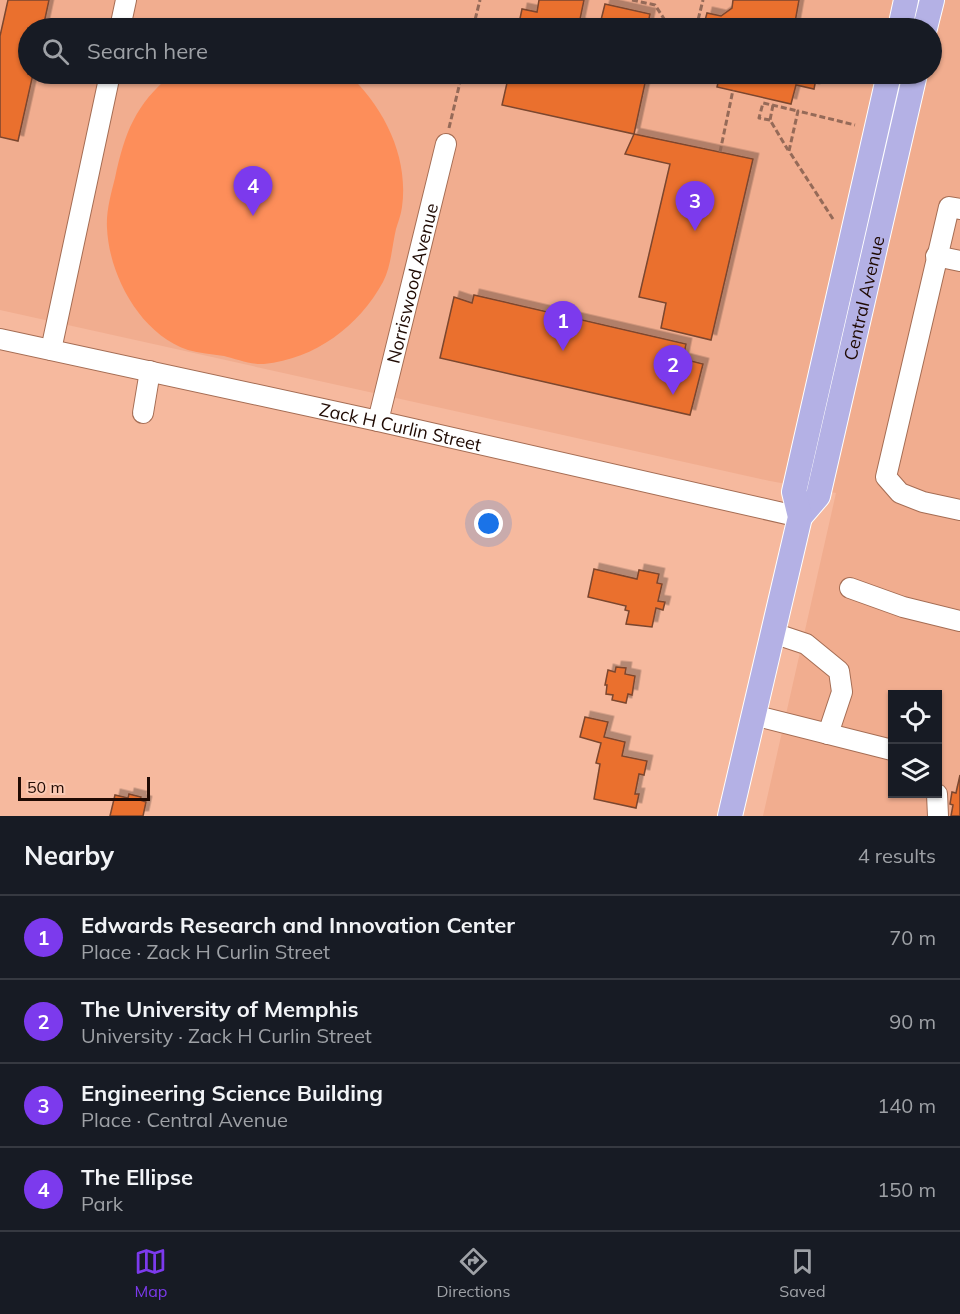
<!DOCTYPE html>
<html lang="en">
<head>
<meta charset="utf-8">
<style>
	:root { --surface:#171b24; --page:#20242c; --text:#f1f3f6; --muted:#9ea1a6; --line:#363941; --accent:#7c3aed }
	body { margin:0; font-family:Mulish,sans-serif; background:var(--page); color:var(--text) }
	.controls { position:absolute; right:18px; bottom:18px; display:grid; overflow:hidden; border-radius:0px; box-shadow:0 2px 4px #0004 }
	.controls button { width:54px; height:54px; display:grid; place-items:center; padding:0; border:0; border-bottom:2px solid var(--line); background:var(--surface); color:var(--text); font:30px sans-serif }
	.scale { position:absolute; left:18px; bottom:15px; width:132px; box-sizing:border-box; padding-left:6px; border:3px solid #1f0a03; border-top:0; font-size:16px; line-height:21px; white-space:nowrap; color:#1f0a03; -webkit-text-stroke:4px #fbc9b3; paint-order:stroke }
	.you { position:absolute; left:489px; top:524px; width:21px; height:21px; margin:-15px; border:4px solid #fff; border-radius:50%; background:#1a73e8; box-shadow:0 0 0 9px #1a73e833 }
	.badge { display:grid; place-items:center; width:39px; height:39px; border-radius:50%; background:var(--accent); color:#fff; font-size:20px; font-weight:700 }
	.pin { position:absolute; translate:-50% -50px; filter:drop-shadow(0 2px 3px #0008) }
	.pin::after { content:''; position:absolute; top:32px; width:21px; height:18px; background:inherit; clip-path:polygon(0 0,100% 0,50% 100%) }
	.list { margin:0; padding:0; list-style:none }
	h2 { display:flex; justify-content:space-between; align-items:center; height:78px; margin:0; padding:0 24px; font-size:26px }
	h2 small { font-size:20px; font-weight:400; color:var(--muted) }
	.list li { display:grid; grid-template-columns:39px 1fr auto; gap:18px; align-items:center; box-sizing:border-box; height:84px; padding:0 24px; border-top:2px solid var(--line) }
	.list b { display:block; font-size:22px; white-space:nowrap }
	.list p { margin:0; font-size:20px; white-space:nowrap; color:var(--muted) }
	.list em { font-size:20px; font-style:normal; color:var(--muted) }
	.icon { flex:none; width:33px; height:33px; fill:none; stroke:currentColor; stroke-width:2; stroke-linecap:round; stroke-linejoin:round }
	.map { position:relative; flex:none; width:960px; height:816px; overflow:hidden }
	.search { position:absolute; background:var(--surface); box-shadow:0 2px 4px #0004; left:18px; right:18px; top:18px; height:66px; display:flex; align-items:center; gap:15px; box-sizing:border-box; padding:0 21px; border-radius:33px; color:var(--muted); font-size:22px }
	.sheet { height:414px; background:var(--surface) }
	nav { display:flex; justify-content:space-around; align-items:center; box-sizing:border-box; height:84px; border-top:2px solid var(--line); background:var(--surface); font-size:16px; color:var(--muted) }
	nav a { display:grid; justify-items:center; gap:3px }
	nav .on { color:var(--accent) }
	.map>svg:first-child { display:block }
</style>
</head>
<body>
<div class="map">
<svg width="960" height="816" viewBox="0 0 960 816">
	<defs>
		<filter id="shadow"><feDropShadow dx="5.5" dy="-5.5" stdDeviation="0" flood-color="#0004"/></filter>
	</defs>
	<rect width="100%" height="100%" fill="#f6b99e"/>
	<path fill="#f1ad8f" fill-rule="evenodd" d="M0,0H960V816H763L836,493L770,481L0,310ZM28,28H932V74H28ZM892,694H938V794H892Z"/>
	<path fill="#fd8e5a" d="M172,74H348C384,107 409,157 402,207C401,215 398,222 396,229C392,246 391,267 383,282C359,326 315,359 264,364C252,365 236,359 224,356C212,354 199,353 188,350C140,334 109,275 107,228C106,211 111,194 115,178C125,132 135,105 172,74Z"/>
	<g fill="#ea6f2f" stroke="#7b462e" stroke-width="1.5" filter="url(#shadow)">
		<polygon points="8,0 49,0 43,28 28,28 28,74 33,74 18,141 0,137 0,36"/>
		<polygon points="539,0 584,0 579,24 598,28 518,28 522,9 537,12"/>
		<polygon points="733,0 799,0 794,28 703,28 707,13 721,16 732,8"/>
		<polygon points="605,4 650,14 647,28 599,28"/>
		<polygon points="509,74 647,74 634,134 502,105"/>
		<polygon points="720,74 817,74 814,89 796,85 791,104 717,87"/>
		<polygon points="634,134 753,159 711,340 661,328 666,303 639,297 670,164 625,154"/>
		<polygon points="474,295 686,344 683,359 703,364 690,415 440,358 454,297 472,303"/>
		<polygon points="594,569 637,579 639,570 659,574 657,583 662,584 658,601 665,602 663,610 656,608 652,627 626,624 629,611 625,610 626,606 588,597"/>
		<polygon points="616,667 626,668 625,674 635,676 632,695 628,694 626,703 612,700 613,695 606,694 607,685 605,685 608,670 615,672"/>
		<polygon points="585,717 608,722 604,737 625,742 622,756 647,761 644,775 639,774 635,794 639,794 636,808 594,799 600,764 596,763 601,743 580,737"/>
		<polygon points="960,775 960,816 951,816 953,805 950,804 952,792 956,793"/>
		<polygon points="129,794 141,797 140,800 146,802 143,816 110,816 115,795 128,798"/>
	</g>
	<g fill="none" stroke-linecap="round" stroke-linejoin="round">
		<g stroke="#a56d54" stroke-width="22">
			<g id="minor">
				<polyline points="120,28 126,0"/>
				<polyline points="960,209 949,207 886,477 900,493 923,502 960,510"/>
				<polyline points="936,256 960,261"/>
				<path id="s1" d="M0,339L378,421L800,517"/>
				<polyline points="51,350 110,74"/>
				<polyline points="143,413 150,371"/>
				<path id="s2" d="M378,421L446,144"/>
				<polyline points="850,588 903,607 960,621"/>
				<polyline points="773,633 806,644 839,671 842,692 828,734"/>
				<polyline points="753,715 892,750"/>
				<polyline points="937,794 938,816"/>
			</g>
		</g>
		<g stroke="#fff" stroke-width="26">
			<g id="major">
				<polyline points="900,28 906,0"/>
				<polyline points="925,28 932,0"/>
				<path id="s3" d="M800,517L818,496L915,74"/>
				<polyline points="730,816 800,517 794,492 889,74"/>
			</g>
		</g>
		<g stroke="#956a58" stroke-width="3" stroke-dasharray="6 3" stroke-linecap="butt">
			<polyline points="632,0 655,5 670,28"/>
			<polyline points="473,28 480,0"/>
			<polyline points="696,28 703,0"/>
			<polyline points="699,74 719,78"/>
			<polyline points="773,105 770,120 788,150"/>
			<polyline points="770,120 759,118 763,103 798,111"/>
			<polyline points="449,128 462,74"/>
			<polyline points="720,152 733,90"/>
			<polyline points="833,219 789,151 798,111 855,125"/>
		</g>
		<use href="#minor" stroke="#fff" stroke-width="20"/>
		<use href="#major" stroke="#b4b1e5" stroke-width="24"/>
	</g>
	<g text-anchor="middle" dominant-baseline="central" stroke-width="5" stroke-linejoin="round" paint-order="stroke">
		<g font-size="18" fill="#1f0a03" stroke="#fbc9b3">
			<text stroke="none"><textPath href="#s2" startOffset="142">Norriswood Avenue</textPath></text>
			<text stroke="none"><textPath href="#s3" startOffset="231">Central Avenue</textPath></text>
			<text stroke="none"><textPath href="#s1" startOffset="410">Zack H Curlin Street</textPath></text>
		</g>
	</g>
</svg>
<div class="controls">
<button><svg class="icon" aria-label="locate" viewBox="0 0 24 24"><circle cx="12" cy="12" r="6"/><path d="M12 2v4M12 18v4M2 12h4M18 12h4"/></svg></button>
<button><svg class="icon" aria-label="layers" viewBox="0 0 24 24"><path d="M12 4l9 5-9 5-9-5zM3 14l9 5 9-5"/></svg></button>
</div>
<div class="scale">50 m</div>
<div class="you"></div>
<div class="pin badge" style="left:563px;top:351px">1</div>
<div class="pin badge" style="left:673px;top:395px">2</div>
<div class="pin badge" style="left:695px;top:231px">3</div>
<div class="pin badge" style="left:253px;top:216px">4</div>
<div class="search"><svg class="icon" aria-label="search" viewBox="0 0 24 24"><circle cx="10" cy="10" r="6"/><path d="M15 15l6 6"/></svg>Search here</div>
</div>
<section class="sheet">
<h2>Nearby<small>4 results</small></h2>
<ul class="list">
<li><span class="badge">1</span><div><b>Edwards Research and Innovation Center</b><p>Place · Zack H Curlin Street</p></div><em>70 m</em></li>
<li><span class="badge">2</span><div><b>The University of Memphis</b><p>University · Zack H Curlin Street</p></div><em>90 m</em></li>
<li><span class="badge">3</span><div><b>Engineering Science Building</b><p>Place · Central Avenue</p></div><em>140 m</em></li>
<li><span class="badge">4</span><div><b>The Ellipse</b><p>Park</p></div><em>150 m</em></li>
</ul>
</section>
<nav>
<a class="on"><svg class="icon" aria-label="map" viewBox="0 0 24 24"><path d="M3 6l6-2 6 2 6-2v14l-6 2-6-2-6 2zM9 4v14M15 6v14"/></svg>Map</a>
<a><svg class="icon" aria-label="directions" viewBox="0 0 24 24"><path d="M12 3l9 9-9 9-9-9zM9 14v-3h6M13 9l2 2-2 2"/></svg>Directions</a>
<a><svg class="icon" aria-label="saved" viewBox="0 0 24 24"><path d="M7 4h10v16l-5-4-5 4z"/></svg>Saved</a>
</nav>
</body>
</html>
